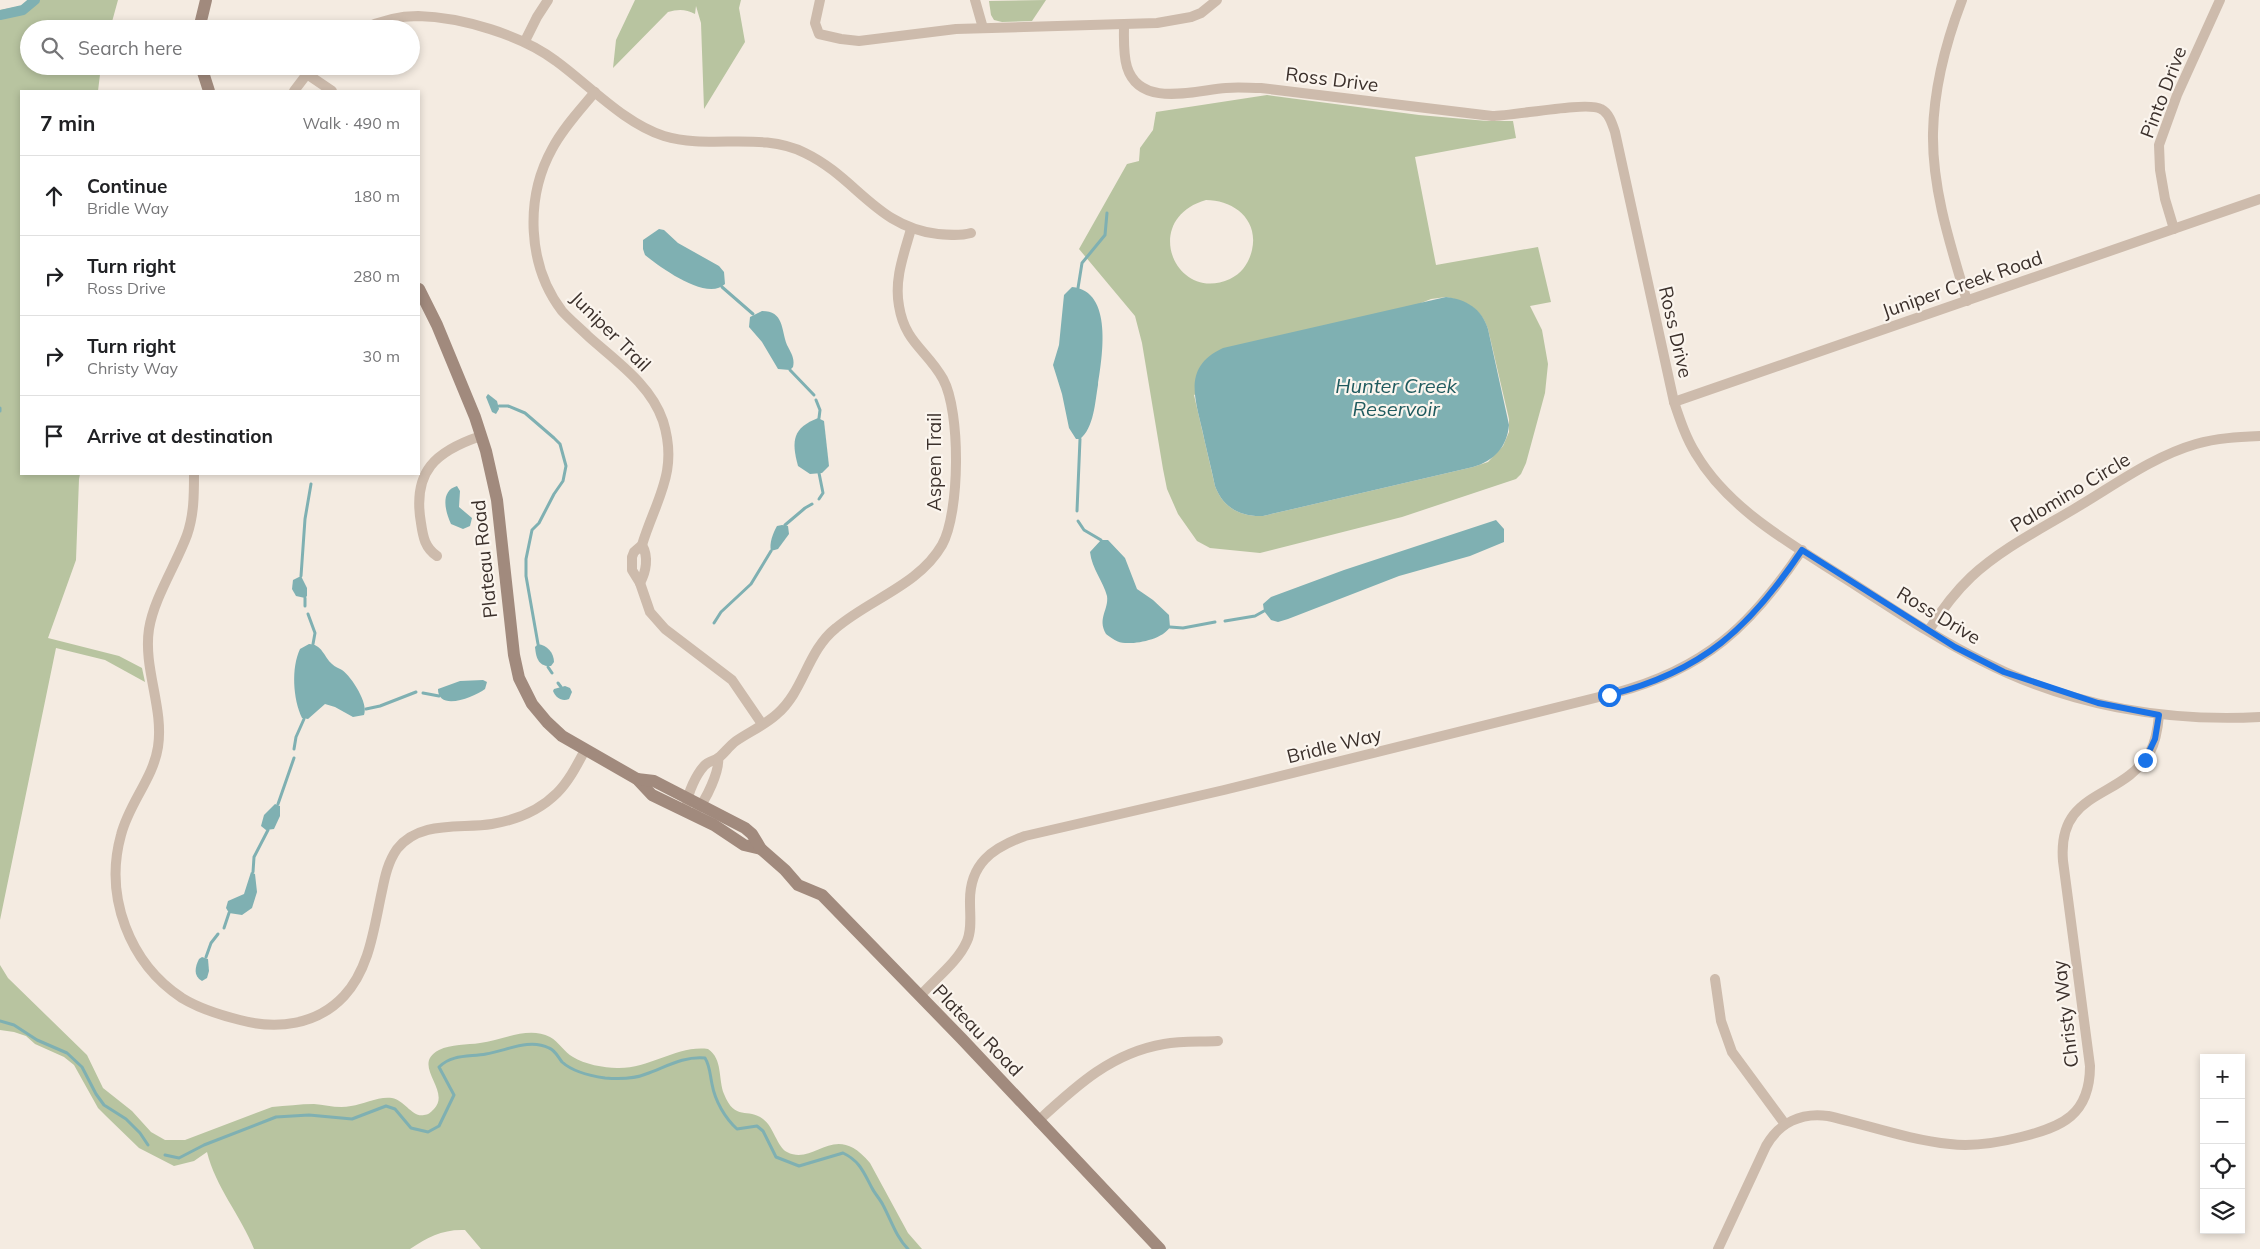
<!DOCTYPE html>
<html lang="en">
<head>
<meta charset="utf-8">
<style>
	:root { --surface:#fff; --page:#f6f6f6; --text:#202124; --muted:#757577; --line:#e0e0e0 }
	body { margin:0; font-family:Mulish,sans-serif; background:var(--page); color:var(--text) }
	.controls { position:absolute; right:15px; bottom:15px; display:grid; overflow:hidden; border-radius:0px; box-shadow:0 2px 8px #0003 }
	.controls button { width:45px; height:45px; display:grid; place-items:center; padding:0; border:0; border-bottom:1px solid var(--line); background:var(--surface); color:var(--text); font:25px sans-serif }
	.stop { position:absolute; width:15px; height:15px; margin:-11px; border:4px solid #1a73e8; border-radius:50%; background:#fff }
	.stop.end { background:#1a73e8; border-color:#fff; box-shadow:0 1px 5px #0008 }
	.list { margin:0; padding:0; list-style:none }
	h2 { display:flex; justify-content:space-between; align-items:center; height:65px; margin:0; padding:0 20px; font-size:21px }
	h2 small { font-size:16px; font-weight:400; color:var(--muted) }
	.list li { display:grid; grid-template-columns:32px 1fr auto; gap:15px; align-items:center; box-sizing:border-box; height:80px; padding:0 20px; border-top:1px solid var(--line) }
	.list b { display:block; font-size:19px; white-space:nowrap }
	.list p { margin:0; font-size:16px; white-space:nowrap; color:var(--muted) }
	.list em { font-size:16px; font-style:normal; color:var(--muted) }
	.icon { flex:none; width:28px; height:28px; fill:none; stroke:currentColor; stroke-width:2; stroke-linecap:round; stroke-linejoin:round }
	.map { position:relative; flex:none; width:2260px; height:1249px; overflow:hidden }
	.search { position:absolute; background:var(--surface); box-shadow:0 2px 8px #0003; left:20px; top:20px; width:400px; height:55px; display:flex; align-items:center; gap:12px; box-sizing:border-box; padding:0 18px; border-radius:28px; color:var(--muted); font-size:19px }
	.panel { position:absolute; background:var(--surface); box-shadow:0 2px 8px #0003; left:20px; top:90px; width:400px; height:385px; border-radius:0px }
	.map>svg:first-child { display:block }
</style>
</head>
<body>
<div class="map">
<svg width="2260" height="1249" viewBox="0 0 2260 1249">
	<rect width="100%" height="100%" fill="#f4ebe1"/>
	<g fill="#b8c4a0" fill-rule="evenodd">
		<polygon points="28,0 118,0 110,29 29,29 29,66 101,66 98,91 21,91 21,474 80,474 79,479 76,560 48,638 119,656 142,668 145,682 105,660 56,648 0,920 0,10 21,6"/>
		<path d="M635,0H741L739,8L745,42L704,109L701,23L696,6L695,14C686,9 678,9 668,12L613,68L616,40Z"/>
		<polygon points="1046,0 1032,21 1002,22 994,20 991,15 989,1"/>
		<path d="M1267,95L1419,115L1487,121H1513L1516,138L1415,157L1436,265L1538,247L1551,302L1530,306L1542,330L1548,364L1545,393L1526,463L1521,474L1516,479L1402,517L1260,553L1210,548L1197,541L1178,514L1167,489L1163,469L1142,343L1135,316L1079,249L1127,164L1139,161L1140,148L1153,130L1156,112ZM1206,200C1233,200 1259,219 1252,250C1249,263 1242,273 1230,279C1175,304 1140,219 1206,200ZM1446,297C1466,301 1481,308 1488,329L1509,419V432L1503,446L1488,462L1473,467L1263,516C1241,517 1223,508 1215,486L1194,395L1431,299Z"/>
		<path d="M0,965L8,978L87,1055L103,1088L132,1111L151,1132L165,1140H185L272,1107C286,1106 300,1104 314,1104C326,1105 339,1109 351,1106C364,1104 379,1096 392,1098C404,1100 413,1118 424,1115C428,1115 431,1112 434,1109C452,1090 410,1065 439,1050C451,1044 467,1045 480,1043C503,1040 528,1026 550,1037C559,1042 564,1052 573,1057C584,1064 604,1068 617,1068C650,1069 677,1045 708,1049C723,1059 718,1079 724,1094C735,1122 748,1107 763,1119C774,1127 777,1147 787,1152C815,1167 834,1119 870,1163L908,1233L922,1249H481L465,1230C443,1229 428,1237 410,1249H254C241,1216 215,1186 207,1152L194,1161L174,1166L139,1148L106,1116L98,1108L74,1065L64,1057L35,1044L26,1036L14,1032L0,1030Z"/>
	</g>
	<g fill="#7fb0b2">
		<path d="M659,229L664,230L678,243L719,266L724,272L725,284C707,302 660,267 645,255L643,249V240Z"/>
		<path d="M1072,287C1114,291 1102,358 1098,385C1095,402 1094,428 1080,439H1076L1069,428L1062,394L1053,365L1059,345L1064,295Z"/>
		<path d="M1446,297C1466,299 1482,309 1488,329L1509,425C1507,447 1494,461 1473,467L1263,516C1241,517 1223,508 1215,486C1211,467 1206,448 1202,429C1194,395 1184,366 1223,348Z"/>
		<path d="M762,311C784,311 781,329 787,345C791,353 795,358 793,367L790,370L778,369L762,342L749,327L750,317Z"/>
		<polygon points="488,394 497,401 499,409 496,414 492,412 486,397"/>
		<path d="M818,418L824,421L829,466L822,473L810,474L798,466C791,440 793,428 818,418Z"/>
		<path d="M457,486L460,491L459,507L472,518L470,526L463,529L451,524C445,511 440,491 457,486Z"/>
		<polygon points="1496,520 1504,529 1504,542 1470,556 1399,576 1288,619 1278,622 1271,620 1264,611 1263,604 1271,597 1344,570"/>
		<path d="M782,525L788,526L789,534L778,549L771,551C769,543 773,533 777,526Z"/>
		<path d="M1101,540H1108L1125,558L1137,589L1153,600L1169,615L1170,627C1163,639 1138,644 1125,643C1118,643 1111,638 1106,634C1097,618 1109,610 1107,596C1103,581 1092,569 1090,552Z"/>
		<polygon points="301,576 307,588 307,596 305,598 296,596 292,589 293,580"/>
		<path d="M309,644C322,644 324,657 332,664C335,667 339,668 342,670C352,677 369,704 364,715L353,717L335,707L325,704L308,719L302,718C293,699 291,668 300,649Z"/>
		<path d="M538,644C547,645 554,653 554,662L551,666C538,667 536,657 535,647Z"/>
		<path d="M483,680L487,682L485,689C474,697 438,712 438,689L460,681Z"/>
		<path d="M565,686L570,688L572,692L569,699C562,702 556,698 553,691L554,689Z"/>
		<polygon points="275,804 280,806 280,816 274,829 266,830 261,826 264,815"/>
		<polygon points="251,872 255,874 257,892 252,908 242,915 229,913 226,908 228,901 244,894"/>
		<path d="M202,957L208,959L209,971L207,978L202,981C193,976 195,967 199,959Z"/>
	</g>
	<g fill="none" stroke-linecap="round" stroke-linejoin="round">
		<g stroke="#7fb0b2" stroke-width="3">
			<polyline points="722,287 753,314"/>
			<polyline points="1078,288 1082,263 1105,235 1107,213"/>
			<polyline points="790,370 814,395"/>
			<polyline points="816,400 820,410 819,418"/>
			<polyline points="499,406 508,406 525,413 554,438 560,444 566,466 563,481 554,494 539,523 532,530 526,559 526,576 538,644"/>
			<polyline points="0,408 0,411"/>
			<polyline points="819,499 823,493 819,473"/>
			<polyline points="1077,511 1080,439"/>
			<polyline points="1078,521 1084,530 1101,540"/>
			<polyline points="785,525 805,508 812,504"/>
			<polyline points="301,576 305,519 311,484"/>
			<polyline points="305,598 305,606"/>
			<polyline points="308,614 315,633 313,644"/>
			<polyline points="1225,621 1255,616 1264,611"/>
			<polyline points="714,623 721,612 751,584 771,551"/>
			<polyline points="1170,627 1183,628 1215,622"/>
			<polyline points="548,667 552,673"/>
			<polyline points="558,683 561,687"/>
			<polyline points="423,693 439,696"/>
			<polyline points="366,709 380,706 416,692"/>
			<polyline points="294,749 296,737 304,719"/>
			<polyline points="278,804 294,758"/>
			<polyline points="253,872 254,857 268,830"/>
			<polyline points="224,928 229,913"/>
			<polyline points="206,957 211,943 218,934"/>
			<polyline points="0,1021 14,1025 37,1040 67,1053 82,1067 96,1094 104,1105 126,1119 140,1133 148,1145"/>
			<path d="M165,1155L179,1158L204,1145L276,1117L309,1115L352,1119L386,1106L395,1109L411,1128L428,1132L439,1126L454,1095L439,1067C452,1054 469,1057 486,1054C506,1051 529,1038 549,1048C555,1050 558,1057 562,1062C572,1071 591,1076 605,1078C618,1079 634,1079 646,1074C666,1067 683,1056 705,1058C710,1066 710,1075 712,1084C715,1101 725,1118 737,1129L757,1126L763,1131L776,1157L799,1166L843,1153C860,1161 864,1173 872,1188C875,1194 880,1199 883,1205C891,1220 896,1237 908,1249"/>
		</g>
		<polyline stroke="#7fb0b2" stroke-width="10" points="0,15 23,10 35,0"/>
		<g stroke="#cdbbac" stroke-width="10">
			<polyline points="820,0 815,23 819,34 841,39 859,41 956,29 1157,23 1191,17 1201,13 1217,0"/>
			<polyline points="975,0 983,28"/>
			<path d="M1962,0C1946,42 1934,87 1933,133C1932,190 1951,247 1967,301"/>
			<path d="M1124,25C1124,39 1123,54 1127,67C1140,109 1196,90 1226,88C1238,87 1249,88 1261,88L1492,116C1514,116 1587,101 1601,109C1609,113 1612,123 1615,132L1674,402C1680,420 1686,438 1696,454C1729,510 1793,545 1846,579C1890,607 1935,638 1982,661C2068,705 2164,722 2260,717"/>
			<path d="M363,29C380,21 399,16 418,16C461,17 522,35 556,61C589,85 625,124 664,136C710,150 761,131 805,153C857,178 876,227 938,234C949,235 960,236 971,233"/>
			<polyline points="525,41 537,17 548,0"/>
			<polyline points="307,74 332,91"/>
			<polyline points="294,91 313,66"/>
			<path d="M595,92C580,110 563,128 552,149C525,198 527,265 562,311C570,320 580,328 589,337C616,361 651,385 663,421C679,472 656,499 642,545L634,552L632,557V570L640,583L650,612L665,629L732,680L762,724"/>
			<polyline points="2174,229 2165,199 2160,170 2159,145 2177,95 2220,0"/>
			<polyline points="1674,402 2260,199"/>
			<path d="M194,474C194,495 194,515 187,535C176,565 154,598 149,629C143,668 164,708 158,747C153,779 129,803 121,835C104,896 129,963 182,998C200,1009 220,1015 240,1020C277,1030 317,1025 344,996C370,968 374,927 382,891C385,876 388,862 397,849C420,820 460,829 492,824C516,820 540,810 557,793C569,781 577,765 585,750"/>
			<path d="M437,556C425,548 423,537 421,523C412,471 436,451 481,436"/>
			<path d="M640,583C646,572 649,557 642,545"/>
			<path d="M1929,630C1941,611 1954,593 1971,577C2002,548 2043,528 2079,506C2116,484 2154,456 2196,444C2217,438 2238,437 2260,436"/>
			<path d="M687,804C688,792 696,775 704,766C707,762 712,761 717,759C724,754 729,746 736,741C749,732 765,725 777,714C804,691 807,651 836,628C870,599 919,585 942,545C960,513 961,412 943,379C927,350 905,343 899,306C894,279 904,254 911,229"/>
			<path d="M697,809C706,801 720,770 718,758"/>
			<polyline points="1715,979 1721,1021 1732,1052 1785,1124"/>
			<path d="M920,996C935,979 958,962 967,941C972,930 970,916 970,903C969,864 992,848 1025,836L1224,790L1615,693C1705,669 1751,626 1802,550"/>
			<path d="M1038,1121C1076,1086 1111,1053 1164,1044C1181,1041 1200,1042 1218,1041"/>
			<path d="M1718,1249L1766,1146C1779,1123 1801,1112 1828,1116C1868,1125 1909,1140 1950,1144C1974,1147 1997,1143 2021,1137C2062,1127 2090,1115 2090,1066L2063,861C2057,788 2122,801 2150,752C2156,741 2158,727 2159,715"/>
		</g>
		<g stroke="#a18a7d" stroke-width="12">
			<polyline points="199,29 206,0"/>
			<polyline points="201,66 209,91"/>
			<polyline points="419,289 437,325 475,417 486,451 497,500 514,655 519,678 532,704 547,722 562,736 637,779 652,795 714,825 744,845 761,849"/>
			<polyline points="637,779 654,781 745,828 752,834 761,849 785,870 798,885 822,895 962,1039 1160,1249"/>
		</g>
	</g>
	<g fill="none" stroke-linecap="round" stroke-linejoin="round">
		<path stroke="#1a73e8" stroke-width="6" d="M1609,695C1702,672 1750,628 1802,550L1955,647L2004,672L2098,703L2159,715L2155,739L2145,760"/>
	</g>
	<g text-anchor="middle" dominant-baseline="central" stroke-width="4.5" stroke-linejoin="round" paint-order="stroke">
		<g font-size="19" fill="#3b302b" stroke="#fbf5ee">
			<text transform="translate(1332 79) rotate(7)">Ross Drive</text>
			<text transform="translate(2163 92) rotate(-69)">Pinto Drive</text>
			<text transform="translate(1962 284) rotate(-19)">Juniper Creek Road</text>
			<text transform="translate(611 331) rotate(45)">Juniper Trail</text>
			<text transform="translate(1676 332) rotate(77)">Ross Drive</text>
			<text transform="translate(934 462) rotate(-90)">Aspen Trail</text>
			<text transform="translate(2070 492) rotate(-31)">Palomino Circle</text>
			<text transform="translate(484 559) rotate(-96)">Plateau Road</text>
			<text transform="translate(1939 615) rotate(31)">Ross Drive</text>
			<text transform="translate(1334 745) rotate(-14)">Bridle Way</text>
			<text transform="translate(2065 1014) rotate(-97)">Christy Way</text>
			<text transform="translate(978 1030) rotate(46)">Plateau Road</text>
		</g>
		<g font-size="20" font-style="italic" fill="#1f5a5e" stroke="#fbf5ee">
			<text x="1396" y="385">Hunter Creek<tspan x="1396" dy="23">Reservoir</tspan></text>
		</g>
	</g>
</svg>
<div class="controls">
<button>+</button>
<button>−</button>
<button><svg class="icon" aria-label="locate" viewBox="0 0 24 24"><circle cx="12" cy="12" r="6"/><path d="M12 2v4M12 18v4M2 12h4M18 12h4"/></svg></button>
<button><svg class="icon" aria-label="layers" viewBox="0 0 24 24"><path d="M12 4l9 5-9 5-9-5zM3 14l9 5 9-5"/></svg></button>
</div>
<div class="stop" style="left:1609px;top:695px"></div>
<div class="stop end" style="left:2145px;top:760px"></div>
<div class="search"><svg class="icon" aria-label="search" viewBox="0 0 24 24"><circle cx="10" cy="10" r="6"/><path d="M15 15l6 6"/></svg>Search here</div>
<section class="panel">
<h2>7 min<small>Walk · 490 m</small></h2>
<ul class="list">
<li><svg class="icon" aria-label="ahead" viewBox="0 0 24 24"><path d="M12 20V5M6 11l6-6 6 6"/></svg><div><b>Continue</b><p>Bridle Way</p></div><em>180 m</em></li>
<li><svg class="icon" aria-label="right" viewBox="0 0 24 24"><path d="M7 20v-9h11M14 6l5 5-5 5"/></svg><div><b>Turn right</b><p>Ross Drive</p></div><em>280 m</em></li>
<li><svg class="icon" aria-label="right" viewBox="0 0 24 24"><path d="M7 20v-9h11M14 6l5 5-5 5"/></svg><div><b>Turn right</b><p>Christy Way</p></div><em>30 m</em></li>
<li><svg class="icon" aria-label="arrive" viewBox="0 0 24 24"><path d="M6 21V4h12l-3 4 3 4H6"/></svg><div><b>Arrive at destination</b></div></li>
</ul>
</section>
</div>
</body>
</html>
